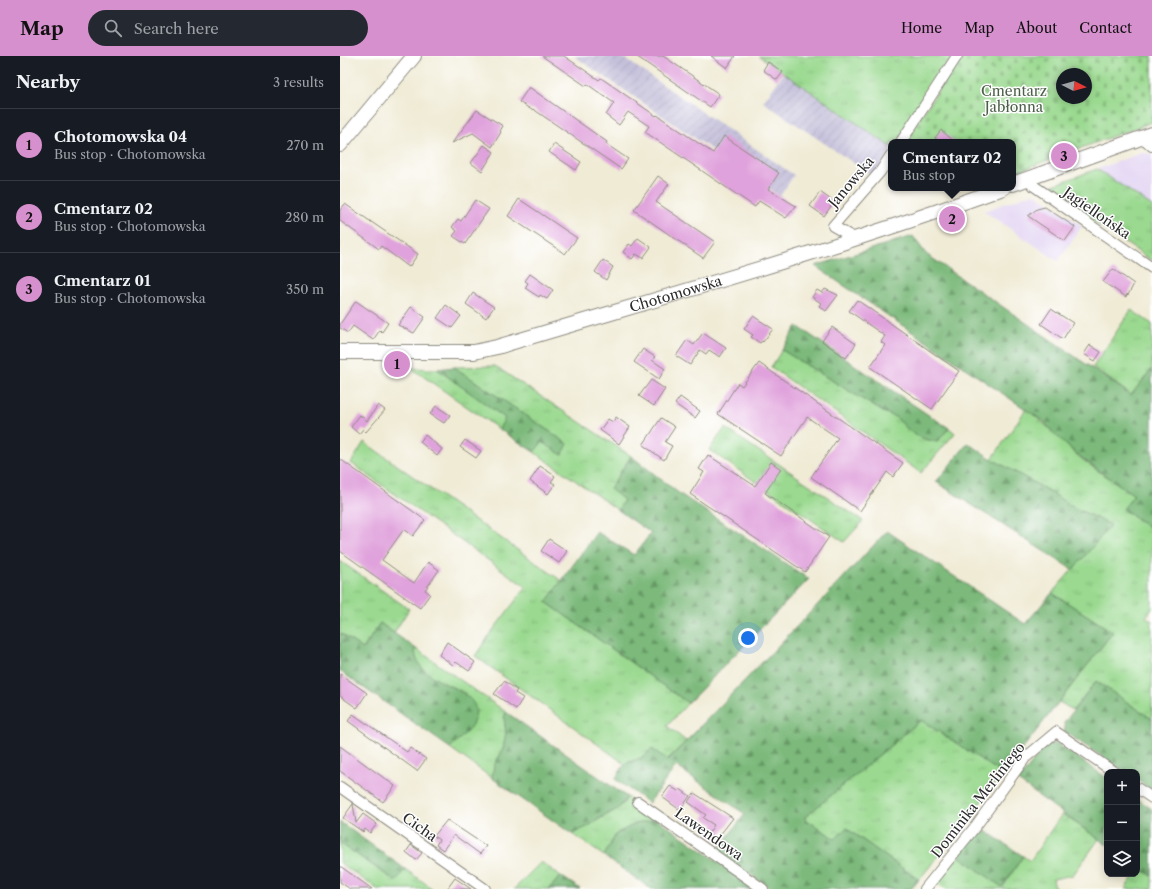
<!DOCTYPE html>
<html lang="en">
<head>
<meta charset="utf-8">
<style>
	:root { --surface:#171b24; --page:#242831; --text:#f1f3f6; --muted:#9ea1a6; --line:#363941; --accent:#d690ce }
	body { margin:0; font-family:"Libre Caslon Text",serif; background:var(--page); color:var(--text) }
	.controls { position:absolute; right:12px; bottom:12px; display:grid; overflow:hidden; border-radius:8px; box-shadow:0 2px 10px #0003 }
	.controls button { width:36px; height:36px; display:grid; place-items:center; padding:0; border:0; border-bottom:1px solid var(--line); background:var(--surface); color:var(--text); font:20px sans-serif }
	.compass { position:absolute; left:716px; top:12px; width:36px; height:36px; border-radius:50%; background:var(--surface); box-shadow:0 2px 10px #0003; rotate:96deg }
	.you { position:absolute; left:408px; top:582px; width:14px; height:14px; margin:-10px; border:3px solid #fff; border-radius:50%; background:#1a73e8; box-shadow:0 0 0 6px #1a73e833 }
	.badge { display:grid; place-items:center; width:26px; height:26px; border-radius:50%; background:var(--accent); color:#111; font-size:13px; font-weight:700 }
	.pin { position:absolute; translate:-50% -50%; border:2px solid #fff; box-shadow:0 1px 4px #0006 }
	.popup { position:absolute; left:548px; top:83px; width:128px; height:52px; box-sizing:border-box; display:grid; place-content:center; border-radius:8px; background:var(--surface); filter:drop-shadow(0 1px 3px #0005); font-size:13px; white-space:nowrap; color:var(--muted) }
	.popup b { font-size:15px; color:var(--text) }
	.popup::after { content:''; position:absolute; left:50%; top:100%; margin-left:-8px; border:8px solid transparent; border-top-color:var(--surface) }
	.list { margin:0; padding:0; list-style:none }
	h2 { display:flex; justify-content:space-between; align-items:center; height:52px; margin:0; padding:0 16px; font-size:17px }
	h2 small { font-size:13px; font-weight:400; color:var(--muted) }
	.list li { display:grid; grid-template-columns:26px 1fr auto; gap:12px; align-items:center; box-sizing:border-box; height:72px; padding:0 16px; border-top:1px solid var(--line) }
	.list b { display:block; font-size:15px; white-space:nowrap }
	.list p { margin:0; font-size:13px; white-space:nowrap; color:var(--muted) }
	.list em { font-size:13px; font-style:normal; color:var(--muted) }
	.icon { flex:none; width:22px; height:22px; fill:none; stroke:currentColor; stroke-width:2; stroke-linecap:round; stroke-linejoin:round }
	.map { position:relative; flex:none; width:812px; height:833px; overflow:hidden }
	header { display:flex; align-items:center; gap:24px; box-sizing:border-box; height:56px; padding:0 20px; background:var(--accent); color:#111 }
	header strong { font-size:19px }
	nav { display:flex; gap:22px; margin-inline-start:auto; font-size:14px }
	.search { width:280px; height:36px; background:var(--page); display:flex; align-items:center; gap:10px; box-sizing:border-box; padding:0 14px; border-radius:22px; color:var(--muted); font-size:15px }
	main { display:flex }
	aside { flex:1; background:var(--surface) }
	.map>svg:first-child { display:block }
</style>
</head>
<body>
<header>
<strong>Map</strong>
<div class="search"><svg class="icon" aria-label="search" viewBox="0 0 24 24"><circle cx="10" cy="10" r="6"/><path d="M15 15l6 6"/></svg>Search here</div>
<nav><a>Home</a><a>Map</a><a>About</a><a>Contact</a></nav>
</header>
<main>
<aside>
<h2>Nearby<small>3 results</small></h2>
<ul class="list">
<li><span class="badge">1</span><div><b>Chotomowska 04</b><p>Bus stop · Chotomowska</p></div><em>270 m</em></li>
<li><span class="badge">2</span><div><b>Cmentarz 02</b><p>Bus stop · Chotomowska</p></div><em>280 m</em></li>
<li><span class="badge">3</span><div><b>Cmentarz 01</b><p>Bus stop · Chotomowska</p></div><em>350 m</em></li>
</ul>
</aside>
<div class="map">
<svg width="812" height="833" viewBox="0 0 812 833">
	<defs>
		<pattern id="industrial-furrows" width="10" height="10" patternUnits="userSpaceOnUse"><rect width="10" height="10" fill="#c5c0da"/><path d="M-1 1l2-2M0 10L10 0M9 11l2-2" fill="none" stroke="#a9a5bb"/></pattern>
		<pattern id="grass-tufts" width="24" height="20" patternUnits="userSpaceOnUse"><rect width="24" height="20" fill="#9ad98f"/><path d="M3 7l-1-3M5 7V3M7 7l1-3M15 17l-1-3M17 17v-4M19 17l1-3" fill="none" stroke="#85ba7c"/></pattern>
		<pattern id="forest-firs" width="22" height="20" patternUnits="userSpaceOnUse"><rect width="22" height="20" fill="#7bb97a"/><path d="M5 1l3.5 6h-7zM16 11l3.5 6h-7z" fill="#659764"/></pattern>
		<pattern id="cemetery-stones" width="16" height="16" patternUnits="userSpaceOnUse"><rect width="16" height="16" fill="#9ad98f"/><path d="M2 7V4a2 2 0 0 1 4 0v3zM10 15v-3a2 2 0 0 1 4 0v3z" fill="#85ba7c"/></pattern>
	</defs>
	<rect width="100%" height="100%" fill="#fff"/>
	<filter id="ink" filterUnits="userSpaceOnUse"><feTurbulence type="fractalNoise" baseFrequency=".025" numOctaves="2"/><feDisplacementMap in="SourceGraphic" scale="8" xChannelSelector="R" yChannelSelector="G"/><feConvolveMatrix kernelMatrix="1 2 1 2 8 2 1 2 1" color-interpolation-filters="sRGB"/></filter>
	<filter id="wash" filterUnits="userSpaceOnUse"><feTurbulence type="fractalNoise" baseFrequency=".012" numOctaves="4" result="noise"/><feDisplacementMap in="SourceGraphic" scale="16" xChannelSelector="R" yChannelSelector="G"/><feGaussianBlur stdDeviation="0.9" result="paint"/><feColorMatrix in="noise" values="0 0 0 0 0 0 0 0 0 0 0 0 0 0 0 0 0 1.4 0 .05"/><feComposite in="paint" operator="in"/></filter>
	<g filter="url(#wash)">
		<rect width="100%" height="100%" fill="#f0ebd5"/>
		<g fill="#e2d4f3">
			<polygon points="802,97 812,98 812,150 757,113"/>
			<polygon points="694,137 742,170 718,205 644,155"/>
		</g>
		<g fill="url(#industrial-furrows)">
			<polygon points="234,0 281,0 454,119 440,140"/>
			<polygon points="444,17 551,91 551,95 533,120 423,46"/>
		</g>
		<g fill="url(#grass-tufts)" stroke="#62825d">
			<polygon points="419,0 613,0 557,86 551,86 551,91"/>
			<polygon points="757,113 812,150 812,205 705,132"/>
			<polygon points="791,254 812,268 812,313 791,339 753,311"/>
			<path d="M442,294L545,357C560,361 560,367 570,375C578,382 588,384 597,386L609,372L615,377L581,417L431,311Z"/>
			<polygon points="155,310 291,400 270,432 284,444 278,454 194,396 202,386 228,388 114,311"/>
			<polygon points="71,312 97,313 166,362 159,373"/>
			<path d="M686,353C707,368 723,388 743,404C760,417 778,427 795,439L783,453L812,473V553L806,561L812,565V663L756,625L733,654L719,646L773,576L712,537L771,469L729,449L714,438L652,403Z"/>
			<polygon points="385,372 523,465 504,486 369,394"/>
			<polygon points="24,386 222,525 206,546 348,647 327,670 346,685 327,704 312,693 303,701 285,708 135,600 150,578 186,531 11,407"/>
			<polygon points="0,505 69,553 54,577 40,567 23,593 0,577"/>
			<path d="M75,592L166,656L164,662L166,676L163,694L154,709L152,722L110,692L130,671L125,637C106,627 74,620 75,592Z"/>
			<polygon points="581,664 663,718 579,824 506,772 495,783 464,762"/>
			<polygon points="287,741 317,763 295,768 276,778 264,800 232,778 269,758 284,747"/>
			<polygon points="722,758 759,783 733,819 713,823 715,833 606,833 597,827 619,800 663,831 683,800 690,805"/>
			<polygon points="0,787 55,825 65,813 93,833 37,833 0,807"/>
			<polygon points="201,806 221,820 209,833 174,833"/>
			<polygon points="799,812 812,820 812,833 785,833 795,818 797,818"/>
		</g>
		<g fill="url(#forest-firs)" stroke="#537252">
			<path d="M573,180L586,198L791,339L812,313V473L783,453L794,439C761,416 729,396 703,365L475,210Z"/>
			<path d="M457,270L590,360L609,372L597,386C588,384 578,382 570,375C560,367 560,361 545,357L442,294Z"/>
			<polygon points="114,311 228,388 222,399 202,386 194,396 159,373 165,362 97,313"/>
			<polygon points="628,387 652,403 714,438 729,449 771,469 733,514 596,426"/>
			<polygon points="291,400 340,438 469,523 348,647 206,546 257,476 294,499 311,477 278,454 284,444 270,433"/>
			<polygon points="547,475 685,568 712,537 773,576 663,718 581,664 464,762 495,783 506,772 579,824 571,833 431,833 377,795 405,758 336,710 309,747 275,723 285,708 303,701 312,693 328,704 487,539"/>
			<path d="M40,567L75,592C73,632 148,628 134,664C130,675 118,684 110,692L0,615V577L23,593Z"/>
			<polygon points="756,625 812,663 812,734 797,724 797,716 785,716 725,676 724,667"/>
			<polygon points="166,656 287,741 278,753 263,760 249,770 232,778 152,722 154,709 163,694 166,676 164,662"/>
			<polygon points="716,687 767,722 767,789 678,725 706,689"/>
			<polygon points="797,743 812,753 812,820 797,810"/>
			<polygon points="317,763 417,833 311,833 264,800 276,778 295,768"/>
			<polygon points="0,766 65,813 56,825 0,787"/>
			<polygon points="641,772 683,800 662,831 619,800"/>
			<polygon points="221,820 240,833 209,833"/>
		</g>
		<path fill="url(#cemetery-stones)" stroke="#62825d" fill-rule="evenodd" d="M621,0H812V66L673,117V86H570L566,84ZM722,18H746V42H722Z"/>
		<g id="blocks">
			<g fill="#e0a2dc">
				<polygon points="202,0 224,0 259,24 261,22 316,60 317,59 373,97 384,80 439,117 428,133 456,150 446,162 419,145 415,151 305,76 309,70 288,56 279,69 266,59 274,47 247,28 246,30"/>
				<polygon points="296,0 323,0 379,38 370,51"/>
				<polygon points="371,0 395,0 387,12"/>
				<polygon points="428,6 443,16 437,24 423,14"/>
				<polygon points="189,31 267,86 266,88 288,103 281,113 193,53 192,54 179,46"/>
				<polygon points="137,54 163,70 160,75 161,76 152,91 133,77 112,87"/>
				<polygon points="601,74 615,86 600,86 595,82"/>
				<polygon points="214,88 241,106 236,114 209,96"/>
				<polygon points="144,89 154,96 142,115 131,107"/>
				<polygon points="318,120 329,128 316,146 375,186 363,202 294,154"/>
				<polygon points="480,136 494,146 484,160 470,150"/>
				<polygon points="179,143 237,182 225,198 168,160"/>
				<polygon points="135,144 149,153 125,188 113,180 117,175 112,171 118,163 121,165"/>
				<polygon points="5,148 78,198 69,211 41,190 39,193 0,165 0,154"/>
				<polygon points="705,151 735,171 725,185 688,160 697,153"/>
				<polygon points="298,182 311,191 303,202 296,198 292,203 283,196 289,188 292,190"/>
				<polygon points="263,204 273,211 266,224 255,216"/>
				<polygon points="773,213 794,228 788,239 787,238 786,241 763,226"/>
				<polygon points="190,218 213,234 207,243 200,239 199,241 185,232 188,227 185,225"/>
				<polygon points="485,233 498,239 486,255 479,250 481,247 472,241 477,234 482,237"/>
				<polygon points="133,237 154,251 146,262 126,248"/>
				<polygon points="517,244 619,315 592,353 530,311 545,289 541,286 545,280 509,255"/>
				<polygon points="16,245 48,267 42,276 40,274 33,284 13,270 8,277 0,272 0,268"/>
				<polygon points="106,249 121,260 112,272 97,262"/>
				<polygon points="71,251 85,261 74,277 58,269"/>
				<polygon points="711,253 733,267 723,283 701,268"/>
				<polygon points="413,260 433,273 423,286 422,285 420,287 411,281 413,279 404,273"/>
				<polygon points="492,271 516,288 506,302 482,285"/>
				<polygon points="363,277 386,292 380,301 369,294 366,298 360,294 350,309 336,300 347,284 354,289"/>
				<polygon points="750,289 761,296 755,305 744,298"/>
				<polygon points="303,293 315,301 312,304 325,313 319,323 294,306"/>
				<polygon points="419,307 563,407 553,421 547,416 520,455 471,421 498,382 467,361 441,400 378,358 398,327 402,330"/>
				<polygon points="311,324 325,333 314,350 299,340"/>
				<polygon points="340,341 360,355 355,362 335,348"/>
				<polygon points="38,349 45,354 26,376 23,373 19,378 11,371 20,359 27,365"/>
				<polygon points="96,350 110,359 104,367 90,358"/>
				<polygon points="276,361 290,371 279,388 260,374 268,363 273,366"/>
				<polygon points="321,362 335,371 325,386 332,390 324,404 303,389"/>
				<polygon points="85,379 102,393 97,400 80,386"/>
				<polygon points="125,384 141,395 136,402 120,391"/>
				<polygon points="368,399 415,430 431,406 441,413 425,437 489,481 465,516 350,438 364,416 359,413"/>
				<polygon points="0,403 85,464 73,480 64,473 42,504 74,527 88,506 99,514 85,534 90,538 80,552 0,495"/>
				<polygon points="200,410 215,420 211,426 215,428 208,438 190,425"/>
				<polygon points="209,483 227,495 219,507 201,495"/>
				<polygon points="107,586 135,606 129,615 116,606 113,609 99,599"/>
				<polygon points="0,618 27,637 17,652 0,640"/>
				<polygon points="164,625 177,634 175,637 183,642 176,653 154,638"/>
				<polygon points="13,658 67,696 70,692 86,703 77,715 8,665"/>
				<polygon points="0,690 55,730 43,746 0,715"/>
				<polygon points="330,730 338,735 340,733 350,740 340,754 322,741"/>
				<polygon points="354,737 393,762 376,784 368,778 374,769 363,762 366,759 348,746"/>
				<polygon points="13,748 16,767 23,758 37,768 30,777 25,773 23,776 3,762"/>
				<polygon points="107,764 146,790 140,798 114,779 103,794 96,789 99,784 94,780"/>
				<polygon points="71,789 82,797 76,804 66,796"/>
				<polygon points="0,810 32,833 10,833 0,826"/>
				<polygon points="115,822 131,833 107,833"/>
			</g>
		</g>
	</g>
	<g filter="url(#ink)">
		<use href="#blocks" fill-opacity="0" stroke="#8e8b80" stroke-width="1"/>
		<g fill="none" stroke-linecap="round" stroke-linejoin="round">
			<g stroke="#8e8b80" stroke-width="12">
				<g id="street">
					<polyline points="802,81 812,90"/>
					<polyline points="561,86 617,0"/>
					<polyline points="688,123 694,130 812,212"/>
					<polyline points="514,182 493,170 540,116 551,99"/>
					<polyline points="0,731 145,833"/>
					<polyline points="797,732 812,742"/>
					<polyline points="298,746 423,833"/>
					<polyline points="585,833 635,771 685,702 716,676 774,716"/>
				</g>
			</g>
			<g stroke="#8e8b80" stroke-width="16">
				<g id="secondary">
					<polyline points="0,89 74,0"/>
					<polyline points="673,128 812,78"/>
					<path id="s1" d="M0,296H134L157,291C326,240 497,193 663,132"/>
				</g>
			</g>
			<use href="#street" stroke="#fff" stroke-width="10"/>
			<use href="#secondary" stroke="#fff" stroke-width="14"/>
		</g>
	</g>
	<g text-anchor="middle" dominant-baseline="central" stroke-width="3" stroke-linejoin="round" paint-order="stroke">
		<g font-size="14" fill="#4c5f49" stroke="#fff">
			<text x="674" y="35">Cmentarz<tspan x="674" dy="16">Jabłonna</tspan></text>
		</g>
		<g font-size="14" fill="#2b2b2b" stroke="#fff">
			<text transform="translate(511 126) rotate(-50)">Janowska</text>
			<text transform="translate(757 157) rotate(35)">Jagiellońska</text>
			<text stroke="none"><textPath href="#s1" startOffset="344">Chotomowska</textPath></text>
			<text transform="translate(638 744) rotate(-52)">Dominika Merliniego</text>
			<text transform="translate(80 771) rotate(35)">Cicha</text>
			<text transform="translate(369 778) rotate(35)">Lawendowa</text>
		</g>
	</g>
</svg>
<div class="controls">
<button>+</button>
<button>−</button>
<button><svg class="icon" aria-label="layers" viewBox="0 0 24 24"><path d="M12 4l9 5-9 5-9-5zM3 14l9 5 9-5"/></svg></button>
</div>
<svg class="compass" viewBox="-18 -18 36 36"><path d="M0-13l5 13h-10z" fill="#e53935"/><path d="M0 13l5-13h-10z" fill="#9ea1a6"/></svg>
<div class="you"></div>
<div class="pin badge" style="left:57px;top:308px">1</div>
<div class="pin badge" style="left:612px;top:163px">2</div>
<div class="popup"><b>Cmentarz 02</b>Bus stop</div>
<div class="pin badge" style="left:724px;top:100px">3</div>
</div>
</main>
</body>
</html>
